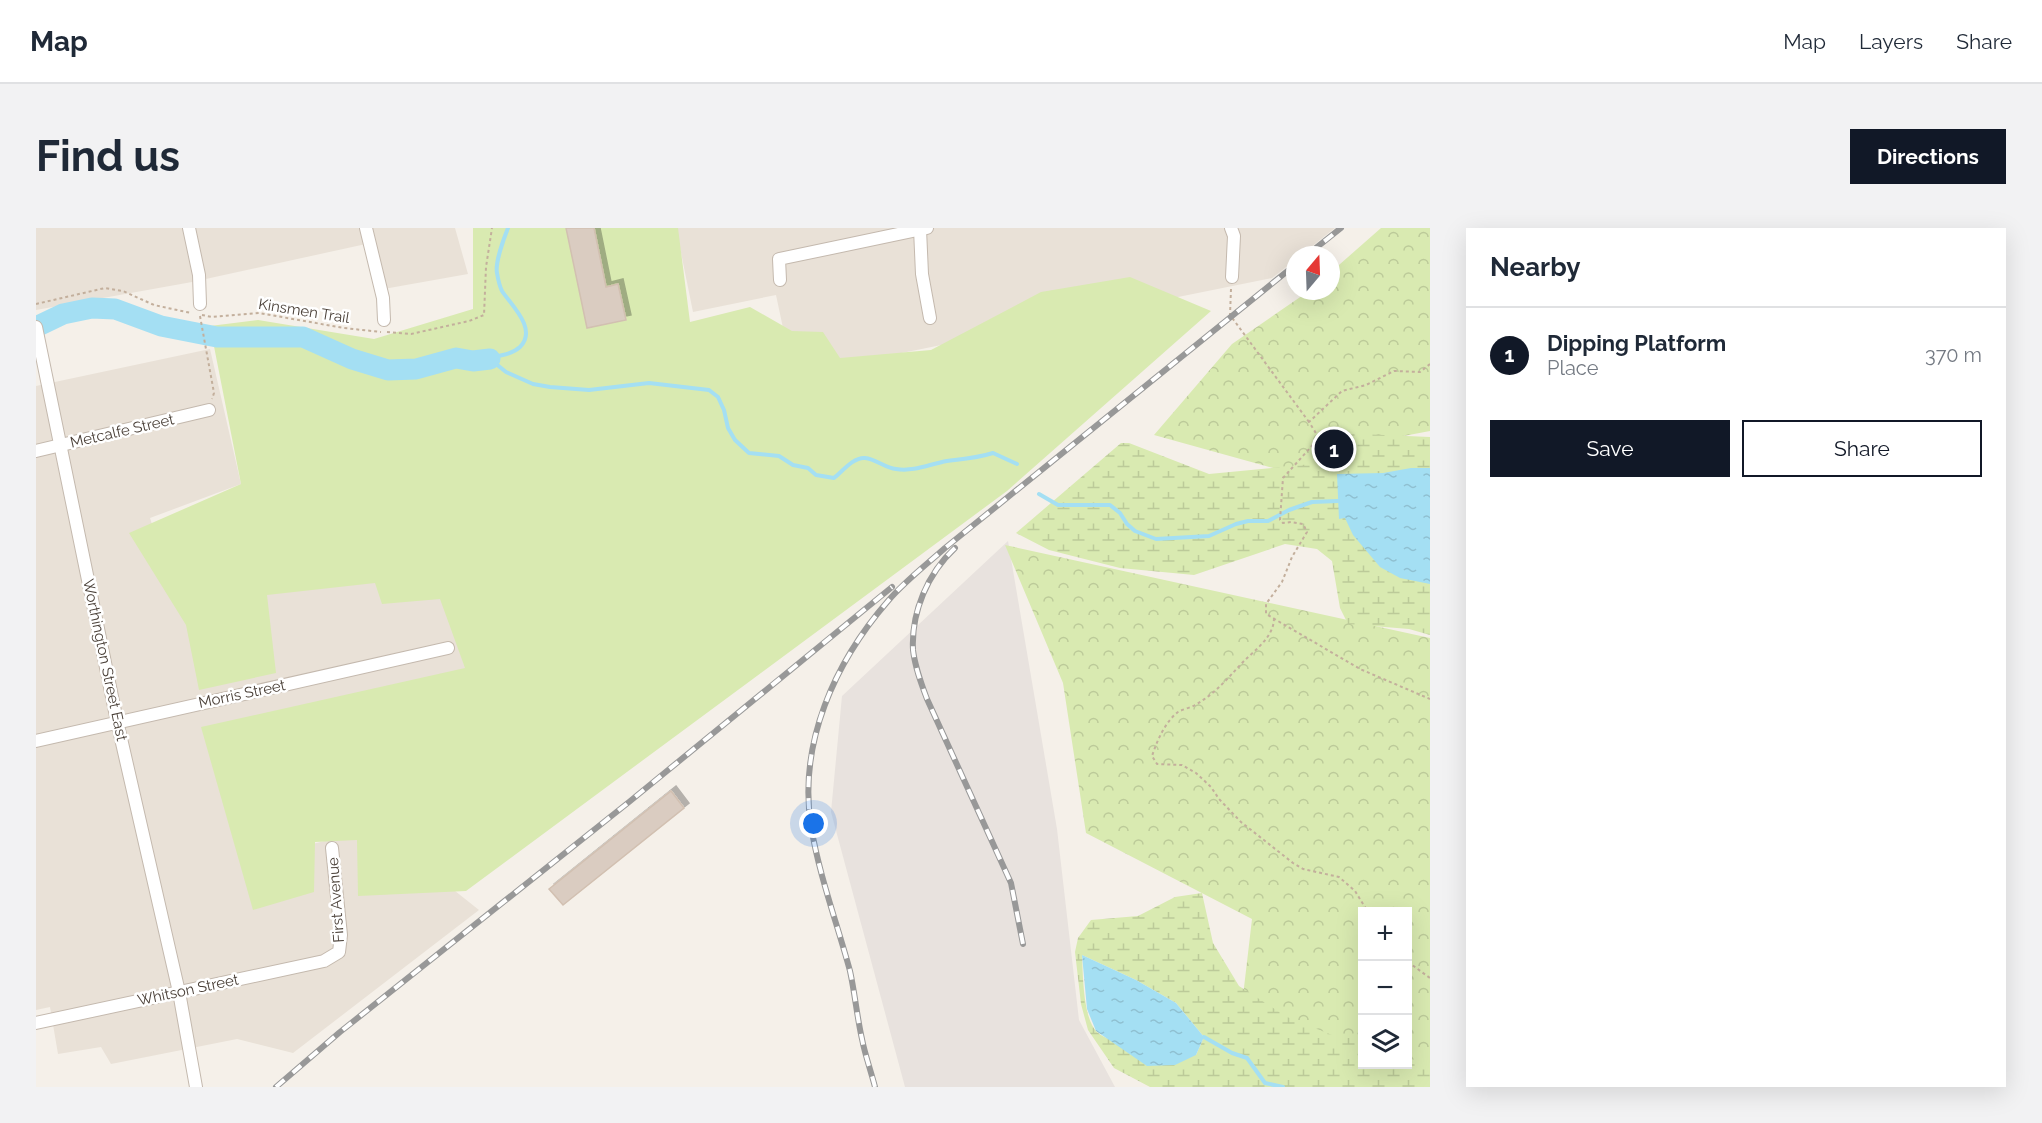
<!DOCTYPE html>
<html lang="en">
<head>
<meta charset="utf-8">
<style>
	:root { --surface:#fff; --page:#f2f2f3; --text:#1f2937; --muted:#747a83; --line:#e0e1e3; --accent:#111827 }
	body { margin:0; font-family:Raleway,sans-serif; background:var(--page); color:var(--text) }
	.controls { position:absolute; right:18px; bottom:18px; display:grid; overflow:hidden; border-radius:0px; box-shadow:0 6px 24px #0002 }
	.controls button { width:54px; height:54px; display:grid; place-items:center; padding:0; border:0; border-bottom:2px solid var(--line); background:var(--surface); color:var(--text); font:30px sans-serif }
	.compass { position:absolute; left:1250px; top:18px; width:54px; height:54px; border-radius:50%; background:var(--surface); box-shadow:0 6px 24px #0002; rotate:19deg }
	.you { position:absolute; left:778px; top:596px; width:21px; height:21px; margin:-15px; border:4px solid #fff; border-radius:50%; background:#1a73e8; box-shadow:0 0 0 9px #1a73e833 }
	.badge { display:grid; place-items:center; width:39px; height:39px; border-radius:50%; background:var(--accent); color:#fff; font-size:20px; font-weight:700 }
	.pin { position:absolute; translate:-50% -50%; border:3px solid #fff; box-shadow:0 2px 6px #0006 }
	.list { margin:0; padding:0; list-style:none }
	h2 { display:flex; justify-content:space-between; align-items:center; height:78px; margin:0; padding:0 24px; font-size:26px }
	h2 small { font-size:20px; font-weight:400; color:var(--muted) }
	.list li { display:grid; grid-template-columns:39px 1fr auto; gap:18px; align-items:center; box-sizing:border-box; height:96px; padding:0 24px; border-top:2px solid var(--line) }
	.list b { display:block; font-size:22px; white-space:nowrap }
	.list p { margin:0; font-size:20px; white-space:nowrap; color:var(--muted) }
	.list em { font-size:20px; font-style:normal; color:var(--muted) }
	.actions { display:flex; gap:12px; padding:18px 24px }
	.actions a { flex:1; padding:14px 0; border:2px solid var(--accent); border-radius:0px; text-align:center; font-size:21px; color:var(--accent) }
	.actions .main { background:var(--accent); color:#fff }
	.icon { flex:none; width:33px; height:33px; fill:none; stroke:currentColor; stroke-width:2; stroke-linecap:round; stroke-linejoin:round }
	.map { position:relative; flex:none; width:1394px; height:859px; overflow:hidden; border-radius:0px }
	header { display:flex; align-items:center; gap:36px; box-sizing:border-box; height:84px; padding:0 30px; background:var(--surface); border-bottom:2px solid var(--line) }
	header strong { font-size:28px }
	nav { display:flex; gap:33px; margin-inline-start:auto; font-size:21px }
	.intro { display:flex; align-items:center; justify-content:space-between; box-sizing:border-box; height:144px; padding:0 36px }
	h1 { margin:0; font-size:42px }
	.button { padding:15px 27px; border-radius:0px; background:var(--accent); color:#fff; font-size:21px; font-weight:700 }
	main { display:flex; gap:36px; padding:0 36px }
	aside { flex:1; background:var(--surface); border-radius:0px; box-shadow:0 6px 24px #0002 }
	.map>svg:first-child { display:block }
</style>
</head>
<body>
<header>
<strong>Map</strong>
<nav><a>Map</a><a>Layers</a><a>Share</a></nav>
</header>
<div class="intro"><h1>Find us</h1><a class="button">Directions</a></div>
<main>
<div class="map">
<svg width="1394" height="859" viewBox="0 0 1394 859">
	<defs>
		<pattern id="forest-crowns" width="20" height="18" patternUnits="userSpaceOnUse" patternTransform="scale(1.5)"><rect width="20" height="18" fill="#d9eab1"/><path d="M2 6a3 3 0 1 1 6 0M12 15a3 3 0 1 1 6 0" fill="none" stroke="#bcca99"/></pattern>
		<pattern id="wetland-marsh" width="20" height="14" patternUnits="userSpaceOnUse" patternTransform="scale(1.5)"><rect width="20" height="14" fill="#d9eab1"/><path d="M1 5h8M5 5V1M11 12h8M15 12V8" fill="none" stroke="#bcca99"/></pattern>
		<pattern id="water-ripples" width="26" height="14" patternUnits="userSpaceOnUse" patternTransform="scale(1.5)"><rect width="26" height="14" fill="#a4dff3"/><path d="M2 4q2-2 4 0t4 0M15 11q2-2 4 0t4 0" fill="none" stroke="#8fc0d1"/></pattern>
		<filter id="shadow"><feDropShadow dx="5" dy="-5" stdDeviation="0" flood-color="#0004"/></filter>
	</defs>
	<rect width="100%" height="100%" fill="#f5f0e9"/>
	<g fill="#e9e1d7">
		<polygon points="0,0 419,0 432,46 342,62 330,16 156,54 0,82"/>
		<polygon points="640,0 1299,0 1265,27 1259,27 1259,32 1236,50 757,147 740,67 657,84"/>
		<polygon points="174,121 205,256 114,290 142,376 397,337 437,452 216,630 341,601 443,682 257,825 201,811 75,836 65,819 22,826 14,779 0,782 0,158"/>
	</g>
	<polygon fill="#e8e2de" points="972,313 1021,601 1043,792 1079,859 869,859 795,584 806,468"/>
	<g fill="url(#forest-crowns)">
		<polygon points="1345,0 1394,0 1394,203 1309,219 1259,246 1118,207 1196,116 1273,63 1295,63 1295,44"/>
		<polygon points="969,317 1394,410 1394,843 1372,836 1372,684 1326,684 1326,835 1202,811 1216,691 1050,605 1027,455"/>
	</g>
	<g fill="url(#wetland-marsh)" fill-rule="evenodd">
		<polygon points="1302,205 1394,209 1394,407 1373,401 1312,396 1304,380 1296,333 1281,321 1249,316 1158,347 1084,340 1013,322 980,305 1085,215 1093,215 1173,246 1276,236"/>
		<path d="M1166,665L1177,715L1203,758L1251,789L1306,811L1326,802V836H1372V830L1394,837V859H1114L1078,840L1052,802L1045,776L1039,724L1042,710L1055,692L1102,688L1139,669ZM1046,727L1100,752L1140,775L1168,809L1160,827C1137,824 1077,819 1061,804C1047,791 1047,746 1046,727Z"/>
	</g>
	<polygon fill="#d9eab1" points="437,0 642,0 654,94 714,79 756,103 787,104 804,130 895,122 1005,64 1094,49 1175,83 971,263 430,663 322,668 321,612 279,614 278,664 217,682 165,499 429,440 404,371 346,376 339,355 231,367 240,445 163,462 150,397 93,305 205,256 174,98 222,92 338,111 437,81"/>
	<g fill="url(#water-ripples)">
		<polygon points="1375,240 1394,240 1394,356 1364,350 1344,339 1317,307 1309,290 1303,291 1301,246 1347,245"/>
		<polygon points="1046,727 1100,752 1140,775 1168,809 1160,827 1139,837 1111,838 1060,803 1051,781"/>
	</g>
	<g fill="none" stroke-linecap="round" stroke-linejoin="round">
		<g stroke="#a4dff3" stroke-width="4">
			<path d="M472,0C468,10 459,35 461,45C462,51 463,57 466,63C475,77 502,101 484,119C474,128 464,126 454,131L470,144L497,156L514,159L553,162L613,155L673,162L682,169L688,182L692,200L699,212L713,225L743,228L757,237L772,240L780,247L798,250C806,244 817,229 829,230C840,231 849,240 860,241C878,244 894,236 911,233C927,231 941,230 957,225L981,236"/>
			<polyline points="1003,266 1022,277 1074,277 1084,285 1091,296 1099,303 1120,311 1173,308 1200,296 1212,293 1232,293 1253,282 1276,274 1302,273"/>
			<polyline points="1168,809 1196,825 1211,830 1229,855 1247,859"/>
		</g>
		<polyline stroke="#a4dff3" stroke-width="21" points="0,99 27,86 56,80 79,81 125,98 181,109 267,109 316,131 352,142 380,141 420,130 437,133 454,131"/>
	</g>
	<g fill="#daccc1" stroke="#d2c0b1" stroke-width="1.5" filter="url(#shadow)">
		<polygon points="530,0 558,0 570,59 582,56 590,92 551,100"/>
		<polygon points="635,563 648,580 527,677 513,661"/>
	</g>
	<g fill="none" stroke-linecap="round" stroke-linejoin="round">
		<g stroke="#c4b9ae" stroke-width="14">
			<g id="minor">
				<polyline points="153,0 163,47 164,76"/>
				<polyline points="330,0 347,70 348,92"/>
				<polyline points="1195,0 1198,8 1196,49"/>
				<polyline points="884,1 886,46 894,90"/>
				<polyline points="744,52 743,31 891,0"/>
				<polyline points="0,99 81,493 143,764 160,859"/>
				<polyline points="0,223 173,182"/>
				<polyline points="0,513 412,420"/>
				<polyline points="0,795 288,733 303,724 305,707 296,620"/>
			</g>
		</g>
		<g stroke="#c3af9c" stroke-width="2" stroke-dasharray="3 3" stroke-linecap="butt">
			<polyline points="1195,61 1194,87 1273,194"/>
			<polyline points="0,76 69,60 87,63 118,77 155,85"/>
			<polyline points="166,87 176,89 223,85 308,100 345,104"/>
			<polyline points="164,88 178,165 176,171"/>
			<polyline points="351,104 375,106 433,93 448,87 450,39 456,0"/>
			<polyline points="1394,136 1384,144 1358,143 1330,157 1306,163 1273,194 1283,210 1247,250 1244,292 1247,295 1255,294 1267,296 1271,304 1256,329 1246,354 1230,376 1230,386 1324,441 1394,471"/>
			<polyline points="1283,210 1298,221 1302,213"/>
			<polyline points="1291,232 1298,221"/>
			<path d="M1238,390C1238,409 1219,422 1207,434C1191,451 1180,465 1159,477C1154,480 1147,481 1142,484C1129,494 1121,513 1116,528L1121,536L1146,537L1160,545L1175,559L1183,571L1205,594L1257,635L1267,641L1303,649L1319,663L1332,684"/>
			<polyline points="1372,734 1394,750"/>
		</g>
		<use href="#minor" stroke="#fff" stroke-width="12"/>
		<g stroke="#989898" stroke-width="6">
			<g id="rail">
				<polyline points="1271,27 1305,0"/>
				<path d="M919,320C892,345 875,384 877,422C879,439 885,455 891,471L975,655L987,716"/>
				<polyline points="240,859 304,804 593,574 856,359"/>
				<path d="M839,859C835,843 829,827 826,811C821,789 819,766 814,743C801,695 783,647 775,598C762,515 799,434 852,373C869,353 890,337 909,320L1259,37"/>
			</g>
		</g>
		<use href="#rail" stroke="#fff" stroke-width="4" stroke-dasharray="11" stroke-linecap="butt"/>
	</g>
	<g text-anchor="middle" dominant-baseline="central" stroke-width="5" stroke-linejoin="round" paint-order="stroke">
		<g font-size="15" fill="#493f37" stroke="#fff">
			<text transform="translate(268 83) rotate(9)">Kinsmen Trail</text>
			<text transform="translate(86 203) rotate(-13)">Metcalfe Street</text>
			<text transform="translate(69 432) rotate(78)">Worthington Street East</text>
			<text transform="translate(206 466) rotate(-12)">Morris Street</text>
			<text transform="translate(300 672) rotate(-94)">First Avenue</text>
			<text transform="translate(152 762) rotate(-12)">Whitson Street</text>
		</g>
	</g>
</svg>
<div class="controls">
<button>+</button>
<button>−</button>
<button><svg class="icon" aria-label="layers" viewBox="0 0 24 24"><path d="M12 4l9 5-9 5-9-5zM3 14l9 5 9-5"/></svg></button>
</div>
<svg class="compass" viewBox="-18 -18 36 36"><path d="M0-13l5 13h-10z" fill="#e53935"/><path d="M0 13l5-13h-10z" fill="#747a83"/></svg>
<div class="you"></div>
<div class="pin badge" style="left:1298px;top:221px">1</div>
</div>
<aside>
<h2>Nearby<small></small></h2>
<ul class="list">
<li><span class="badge">1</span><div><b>Dipping Platform</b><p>Place</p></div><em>370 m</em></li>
</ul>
<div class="actions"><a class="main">Save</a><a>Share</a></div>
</aside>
</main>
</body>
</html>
